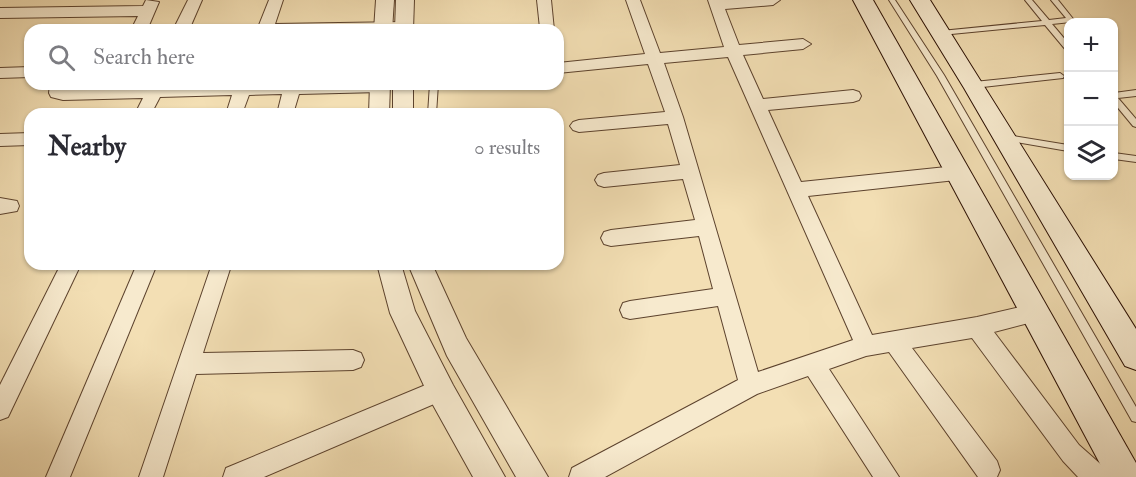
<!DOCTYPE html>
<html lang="en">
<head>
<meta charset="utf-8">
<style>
	:root { --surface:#fff; --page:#f7f7f7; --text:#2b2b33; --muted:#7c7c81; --line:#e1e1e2 }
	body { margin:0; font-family:"IM FELL Double Pica",serif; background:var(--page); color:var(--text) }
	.controls { position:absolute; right:18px; top:18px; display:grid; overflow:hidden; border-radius:12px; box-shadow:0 2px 4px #0004 }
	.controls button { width:54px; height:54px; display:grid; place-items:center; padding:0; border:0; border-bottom:2px solid var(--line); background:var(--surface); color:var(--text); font:30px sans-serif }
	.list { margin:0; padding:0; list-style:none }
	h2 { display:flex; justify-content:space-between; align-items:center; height:78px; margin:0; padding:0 24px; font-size:26px }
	h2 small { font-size:20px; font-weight:400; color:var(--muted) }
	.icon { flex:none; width:33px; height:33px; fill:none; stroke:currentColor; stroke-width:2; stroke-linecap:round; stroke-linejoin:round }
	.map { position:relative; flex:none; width:1136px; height:477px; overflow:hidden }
	.search { position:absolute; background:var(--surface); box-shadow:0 2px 4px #0004; left:24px; top:24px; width:540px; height:66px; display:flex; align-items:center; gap:15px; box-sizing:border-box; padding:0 21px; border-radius:18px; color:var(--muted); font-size:22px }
	.panel { position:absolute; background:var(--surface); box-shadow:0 2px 4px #0004; left:24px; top:108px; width:540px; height:162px; border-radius:18px }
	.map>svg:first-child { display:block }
</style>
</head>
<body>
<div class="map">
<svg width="1136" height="477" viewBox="0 0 1136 477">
	<rect width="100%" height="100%" fill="#f3dfb4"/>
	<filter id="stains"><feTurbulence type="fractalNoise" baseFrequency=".00333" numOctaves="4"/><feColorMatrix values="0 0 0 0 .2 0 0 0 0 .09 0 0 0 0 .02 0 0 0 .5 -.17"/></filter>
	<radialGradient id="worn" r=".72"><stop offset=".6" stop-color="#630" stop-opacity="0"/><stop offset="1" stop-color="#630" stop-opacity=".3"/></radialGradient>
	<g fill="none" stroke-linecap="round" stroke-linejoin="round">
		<g stroke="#5c422d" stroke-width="2">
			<g id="service">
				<polygon points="889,0 895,0 944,75 1136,407 1136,422 1132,421 937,76"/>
				<polygon points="1025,0 1032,0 1049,20 1066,18 1051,0 1058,0 1074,20 1071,22 1052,24 1068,43 1068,49 1065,49 1045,25 941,35 937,33 941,31 1042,21"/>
				<polygon points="1060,73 1064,76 1063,78 974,88 970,85 974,82"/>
				<polygon points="430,84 438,84 436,114 428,114"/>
				<polygon points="1136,90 1136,96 1118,98 1136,119 1136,127 1133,126 1114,103 1114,93"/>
				<polygon points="1007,135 1068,145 1068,151 1004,140 1003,138"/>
				<polygon points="1114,153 1136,156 1136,162 1114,159"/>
			</g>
		</g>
		<g stroke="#5c422d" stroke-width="2">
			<g id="minor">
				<polygon points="146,0 159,2 147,30 131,30 138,16 0,18 0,8 143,6"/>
				<polygon points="188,0 202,0 189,30 173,30"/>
				<polygon points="269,0 283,0 275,24 404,22 412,27 410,30 232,30 240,25 259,25"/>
				<polygon points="537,0 551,0 554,30 540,28"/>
				<path d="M626,0H640L660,53L724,47L708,0H780L773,5L725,9L739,45L803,39L811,44L803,49L743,55L763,99L853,90L859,92L861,96L859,100L853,102L768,110L801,182L956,166L962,168L965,173L962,178L956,180L808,196L872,335L977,317L1037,303L1044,305L1048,312L1044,319L994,332L1079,445L1105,468L1108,477H1078L1063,461L972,338L912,348L997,461L1000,470L997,477H978L889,352L866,356L829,369L899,477H873L808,376L757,394L605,477H569L572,468L738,380L718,306L630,319L623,317L620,310L623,303L630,301L713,289L699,236L611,246L604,244L601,238L604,232L611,230L695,220L683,179L604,187L598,185L595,180L598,175L604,173L680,165L668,124L579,132L573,130L570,126L573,122L579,120L665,112L648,64L558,73V63L645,54ZM728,57L853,340L758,372L683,117L664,63Z"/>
				<polygon points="30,67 30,77 0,78 0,68"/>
				<polygon points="50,84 66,84 66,88 149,86 150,84 387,84 388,86 386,90 380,92 299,94 293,114 277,114 282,94 249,95 242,114 226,114 232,95 160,97 151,114 135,114 143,98 63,100 51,97 49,93"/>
				<polygon points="30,133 30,145 0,146 0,134"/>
				<polygon points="0,198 17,201 19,206 17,211 0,214"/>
				<polygon points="61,264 81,264 8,417 0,420 0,385"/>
				<polygon points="137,264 157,264 70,477 46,477"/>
				<polygon points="212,264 228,264 230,269 203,353 353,350 361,353 364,360 361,367 353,370 196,374 163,477 139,477"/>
				<polygon points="440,379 448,382 451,390 448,398 264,477 223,477 226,468"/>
			</g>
		</g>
		<g stroke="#5c422d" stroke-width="2">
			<g id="tertiary">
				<polygon points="376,0 394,0 392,30 374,30"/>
				<polygon points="396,0 414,0 413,30 395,30"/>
				<polygon points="370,84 390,84 389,114 369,114"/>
				<rect x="393" y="84" width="20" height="30"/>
				<polygon points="377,264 401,264 415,311 453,385 505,477 473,477 433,405 390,313"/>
				<polygon points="408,264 432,264 466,338 548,477 516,477 447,356"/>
			</g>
		</g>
		<g stroke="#290d00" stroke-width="2">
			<g id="secondary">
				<polygon points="853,0 873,0 1136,463 1136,477 1107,477"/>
				<polygon points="910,0 930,0 1136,329 1136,370 1125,366 964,88"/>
			</g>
		</g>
		<use href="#service" fill="#f7eace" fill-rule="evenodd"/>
		<use href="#minor" fill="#f7eace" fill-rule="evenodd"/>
		<use href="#tertiary" fill="#f7eace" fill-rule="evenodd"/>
		<use href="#secondary" fill="#f7eace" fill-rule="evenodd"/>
	</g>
	<rect width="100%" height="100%" filter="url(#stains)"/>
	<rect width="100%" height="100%" fill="url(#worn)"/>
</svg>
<div class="controls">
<button>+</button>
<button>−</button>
<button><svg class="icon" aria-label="layers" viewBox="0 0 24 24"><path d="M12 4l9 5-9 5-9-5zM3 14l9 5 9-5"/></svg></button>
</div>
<div class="search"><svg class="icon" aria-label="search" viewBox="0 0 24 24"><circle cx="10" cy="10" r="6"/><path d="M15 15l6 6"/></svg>Search here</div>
<section class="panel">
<h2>Nearby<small>0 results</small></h2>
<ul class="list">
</ul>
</section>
</div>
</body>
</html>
